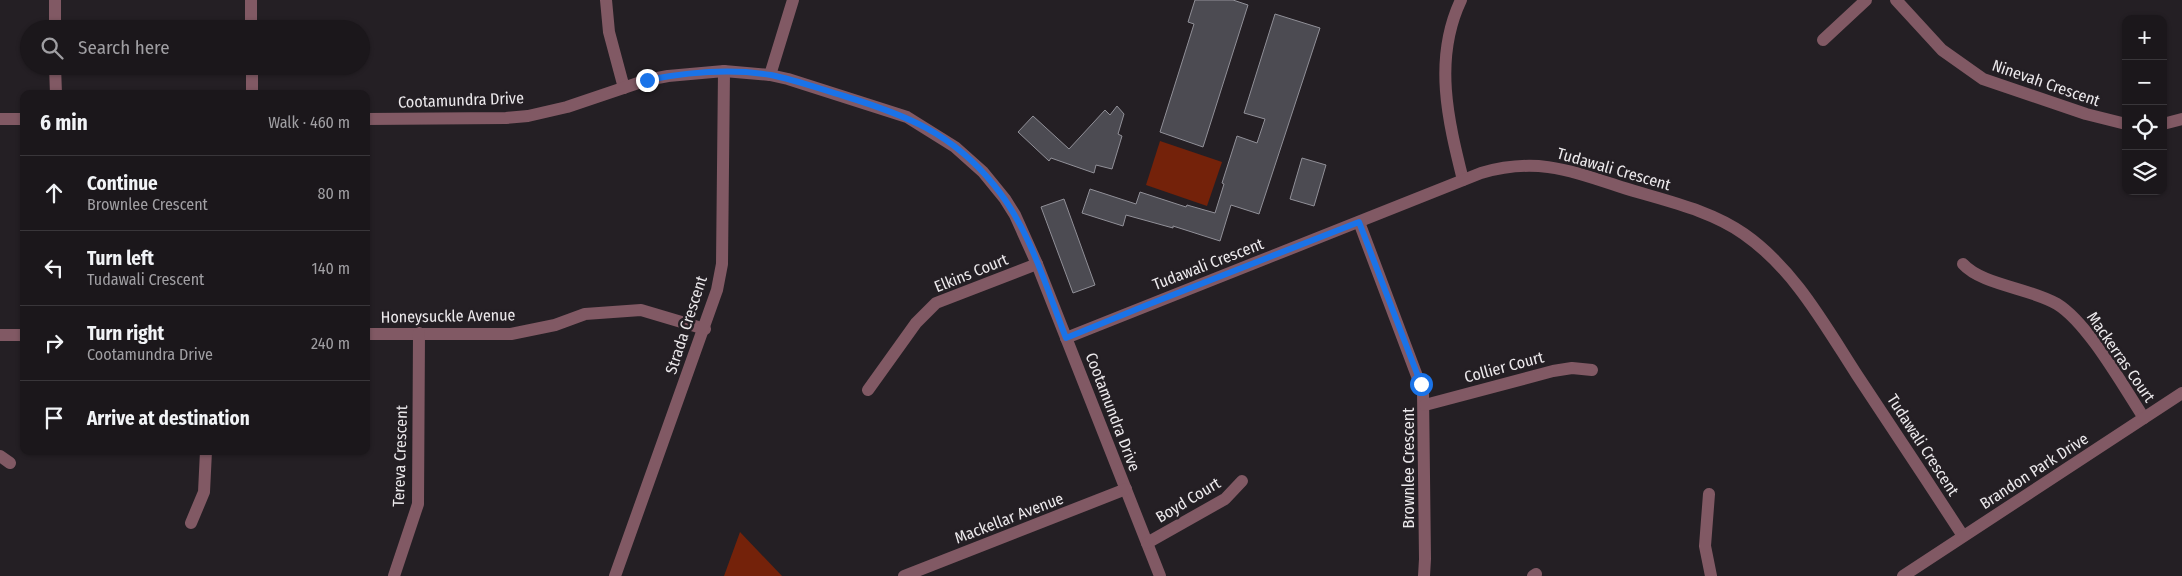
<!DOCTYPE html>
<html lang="en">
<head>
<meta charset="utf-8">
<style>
	:root { --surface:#1b171b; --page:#282428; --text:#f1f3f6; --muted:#a09fa3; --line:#39363a }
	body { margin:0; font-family:"Fira Sans Condensed",sans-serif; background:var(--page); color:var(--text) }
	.controls { position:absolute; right:15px; top:15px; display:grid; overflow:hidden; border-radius:10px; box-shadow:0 1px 4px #0004 }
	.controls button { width:45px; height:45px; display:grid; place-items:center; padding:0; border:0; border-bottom:1px solid var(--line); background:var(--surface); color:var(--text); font:25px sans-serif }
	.stop { position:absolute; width:15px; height:15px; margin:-11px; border:4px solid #1a73e8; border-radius:50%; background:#fff }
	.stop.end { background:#1a73e8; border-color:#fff; box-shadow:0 1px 5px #0008 }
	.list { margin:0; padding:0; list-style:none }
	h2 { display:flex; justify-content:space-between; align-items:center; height:65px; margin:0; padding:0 20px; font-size:21px }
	h2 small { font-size:16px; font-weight:400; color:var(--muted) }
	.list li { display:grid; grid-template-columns:32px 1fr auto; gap:15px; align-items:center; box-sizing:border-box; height:75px; padding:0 20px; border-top:1px solid var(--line) }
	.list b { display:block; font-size:19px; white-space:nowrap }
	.list p { margin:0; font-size:16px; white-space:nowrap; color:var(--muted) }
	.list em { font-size:16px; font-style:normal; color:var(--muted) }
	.icon { flex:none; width:28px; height:28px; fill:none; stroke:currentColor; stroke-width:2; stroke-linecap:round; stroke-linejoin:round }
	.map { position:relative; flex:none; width:2182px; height:576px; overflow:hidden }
	.search { position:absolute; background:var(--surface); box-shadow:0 1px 4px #0004; left:20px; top:20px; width:350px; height:55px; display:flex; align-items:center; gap:12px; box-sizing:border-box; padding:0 18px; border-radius:28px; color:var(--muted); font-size:19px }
	.panel { position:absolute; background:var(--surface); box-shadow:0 1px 4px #0004; left:20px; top:90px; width:350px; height:365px; border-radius:10px }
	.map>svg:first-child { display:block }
</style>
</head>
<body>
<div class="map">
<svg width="2182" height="576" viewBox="0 0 2182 576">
	<rect width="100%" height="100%" fill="#241f24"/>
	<g fill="#74220a">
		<polygon points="1160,141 1222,162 1207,206 1146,185"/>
		<polygon points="740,532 782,576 724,576"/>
	</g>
	<g fill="#4c4b52" stroke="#919098">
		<polygon points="1195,0 1233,0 1248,5 1203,147 1160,132 1194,24 1188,22"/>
		<polygon points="1275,14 1320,28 1259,214 1231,205 1220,241 1173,226 1173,228 1126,215 1123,226 1082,213 1090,189 1136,204 1140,192 1186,207 1187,205 1215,213 1224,184 1222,183 1237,136 1257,143 1265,119 1244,113"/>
		<polygon points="1117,106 1124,114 1118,134 1122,136 1112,169 1096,165 1094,173 1051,158 1049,161 1018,132 1033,116 1069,149 1105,110 1110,115"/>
		<polygon points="1302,158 1326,165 1314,206 1290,199"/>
		<polygon points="1064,199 1095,285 1073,293 1041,207"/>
	</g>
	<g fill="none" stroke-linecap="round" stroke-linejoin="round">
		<g stroke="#815964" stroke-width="12">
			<polyline points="55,0 55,29"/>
			<polyline points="251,0 251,29"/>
			<polyline points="606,0 609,32 624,88"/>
			<path d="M1461,0C1433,59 1448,120 1463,180"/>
			<polyline points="1896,0 1942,50 1983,79 2086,114 2126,124"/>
			<polyline points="1823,40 1866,0"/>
			<polyline points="55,66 56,94"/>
			<polyline points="252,66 252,94"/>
			<polyline points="770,75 793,0"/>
			<polyline points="0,119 24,119"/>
			<polyline points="366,119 506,118 528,116 567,107 647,80 668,76 724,71 770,75 788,79 907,117 955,147 983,172 1005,199 1015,215 1037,264 1160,576"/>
			<polyline points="2163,124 2182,119"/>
			<polyline points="1359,222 1423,392 1425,559 1424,576"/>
			<path d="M1963,264C1982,285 2030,288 2057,304C2088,323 2123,386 2144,418"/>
			<polyline points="366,334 511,334 555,325 585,314 641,310 705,329"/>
			<polyline points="0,335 24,335"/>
			<path d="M1066,338L1481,173C1536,157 1569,170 1621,187C1662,200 1709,209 1744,234C1794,269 1824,324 1857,375C1893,429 1928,482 1963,536"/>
			<polyline points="868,390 916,323 936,303 1037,264"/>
			<polyline points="1425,405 1553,371 1572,368 1592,370"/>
			<polyline points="0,456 10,463"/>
			<polyline points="1709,494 1705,546 1711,576"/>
			<polyline points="191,523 204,492 206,451"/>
			<polyline points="1147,543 1225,499 1242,481"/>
			<polyline points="394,576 418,504 419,333"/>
			<polyline points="615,576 717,290 722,264 724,71"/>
			<polyline points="904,576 1126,489"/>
			<polyline points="1533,576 1536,574"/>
		</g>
		<polyline stroke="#815964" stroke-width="12" points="1903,576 2182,393"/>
	</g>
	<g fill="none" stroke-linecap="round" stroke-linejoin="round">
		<path stroke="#1a73e8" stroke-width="6" d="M647,80C688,72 730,68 771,75C796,80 820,89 844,96C906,115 952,133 994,185C1030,229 1046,287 1066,338L1147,305L1359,222L1421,384"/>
	</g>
	<g text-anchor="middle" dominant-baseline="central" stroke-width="5" stroke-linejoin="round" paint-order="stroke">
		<g font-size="16" fill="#ece9ec" stroke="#241f24">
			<text transform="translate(2046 83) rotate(19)">Ninevah Crescent</text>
			<text transform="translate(461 100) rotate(-2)">Cootamundra Drive</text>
			<text transform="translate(1614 169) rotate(16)">Tudawali Crescent</text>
			<text transform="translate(1208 264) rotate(-21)">Tudawali Crescent</text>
			<text transform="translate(971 273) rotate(-22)">Elkins Court</text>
			<text transform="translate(448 316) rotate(-1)">Honeysuckle Avenue</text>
			<text transform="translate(686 325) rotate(-72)">Strada Crescent</text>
			<text transform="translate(2121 357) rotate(55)">Mackerras Court</text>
			<text transform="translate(1504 367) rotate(-15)">Collier Court</text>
			<text transform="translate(1113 412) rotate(69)">Cootamundra Drive</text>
			<text transform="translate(1923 445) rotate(57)">Tudawali Crescent</text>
			<text transform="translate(400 456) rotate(-88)">Tereva Crescent</text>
			<text transform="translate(1408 468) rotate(-90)">Brownlee Crescent</text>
			<text transform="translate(2034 471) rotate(-33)">Brandon Park Drive</text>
			<text transform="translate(1188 500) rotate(-31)">Boyd Court</text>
			<text transform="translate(1009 518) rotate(-21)">Mackellar Avenue</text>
		</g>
	</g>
</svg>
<div class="controls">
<button>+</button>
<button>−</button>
<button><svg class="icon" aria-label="locate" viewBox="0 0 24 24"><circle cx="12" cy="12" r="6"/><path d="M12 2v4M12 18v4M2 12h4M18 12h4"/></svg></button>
<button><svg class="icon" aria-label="layers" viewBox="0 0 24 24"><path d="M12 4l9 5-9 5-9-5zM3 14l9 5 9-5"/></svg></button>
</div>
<div class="stop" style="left:1421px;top:384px"></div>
<div class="stop end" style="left:647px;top:80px"></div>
<div class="search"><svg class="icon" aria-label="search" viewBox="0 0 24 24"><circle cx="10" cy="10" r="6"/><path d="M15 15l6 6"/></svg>Search here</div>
<section class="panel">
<h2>6 min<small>Walk · 460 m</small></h2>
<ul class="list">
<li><svg class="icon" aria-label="ahead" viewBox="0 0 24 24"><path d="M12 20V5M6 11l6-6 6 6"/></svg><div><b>Continue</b><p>Brownlee Crescent</p></div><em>80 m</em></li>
<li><svg class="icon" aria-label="left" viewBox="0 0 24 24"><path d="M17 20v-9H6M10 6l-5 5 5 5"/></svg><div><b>Turn left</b><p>Tudawali Crescent</p></div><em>140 m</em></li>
<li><svg class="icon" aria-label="right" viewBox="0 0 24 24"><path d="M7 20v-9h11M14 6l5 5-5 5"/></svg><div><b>Turn right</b><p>Cootamundra Drive</p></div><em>240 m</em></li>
<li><svg class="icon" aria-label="arrive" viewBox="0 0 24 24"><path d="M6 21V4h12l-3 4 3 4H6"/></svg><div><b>Arrive at destination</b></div></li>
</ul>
</section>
</div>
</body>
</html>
